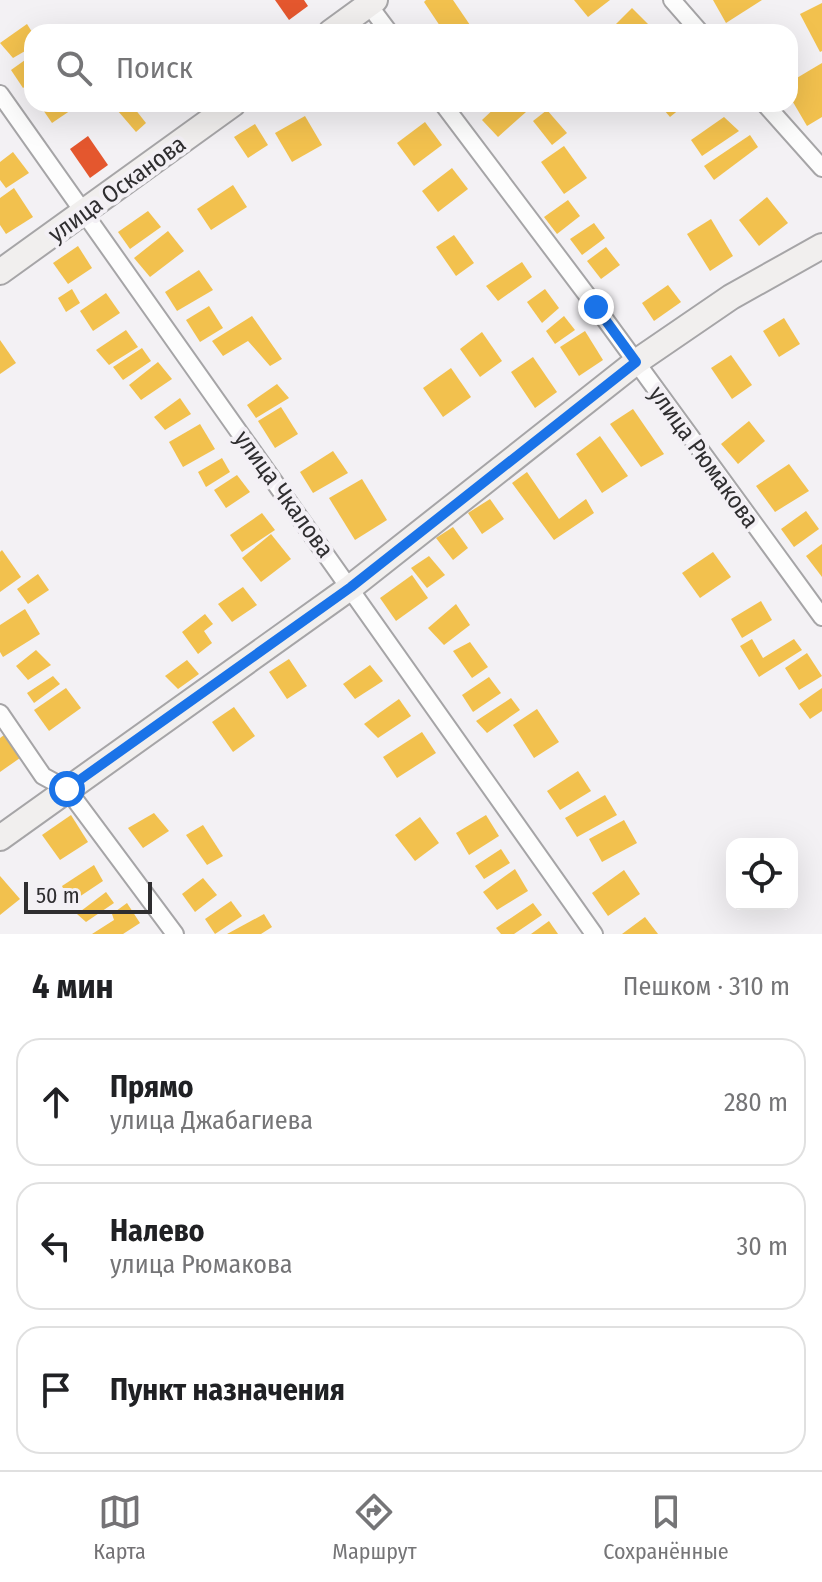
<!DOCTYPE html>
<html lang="ru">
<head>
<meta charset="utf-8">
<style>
	:root { --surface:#fff; --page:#f2f2f2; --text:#202124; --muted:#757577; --line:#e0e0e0; --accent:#747275 }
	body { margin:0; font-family:"Fira Sans Condensed",sans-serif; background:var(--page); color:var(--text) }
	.controls { position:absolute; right:24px; bottom:24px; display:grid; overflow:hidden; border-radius:16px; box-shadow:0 8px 32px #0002 }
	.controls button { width:72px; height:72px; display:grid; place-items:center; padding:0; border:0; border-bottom:2px solid var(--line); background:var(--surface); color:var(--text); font:40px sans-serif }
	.scale { position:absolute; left:24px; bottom:20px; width:128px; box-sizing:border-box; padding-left:8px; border:4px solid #2f2e30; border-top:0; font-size:22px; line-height:28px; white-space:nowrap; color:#2f2e30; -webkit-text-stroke:6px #f3f0f5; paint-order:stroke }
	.stop { position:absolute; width:24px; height:24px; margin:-18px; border:6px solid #1a73e8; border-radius:50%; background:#fff }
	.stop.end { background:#1a73e8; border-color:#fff; box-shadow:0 2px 8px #0008 }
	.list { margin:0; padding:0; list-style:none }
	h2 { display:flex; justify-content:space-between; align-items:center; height:104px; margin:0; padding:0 32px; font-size:34px }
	h2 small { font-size:26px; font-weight:400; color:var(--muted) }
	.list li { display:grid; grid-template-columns:52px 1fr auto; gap:24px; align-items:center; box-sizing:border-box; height:128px; margin:0 16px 16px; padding:0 16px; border:2px solid var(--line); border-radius:24px }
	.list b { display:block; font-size:30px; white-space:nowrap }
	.list p { margin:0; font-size:26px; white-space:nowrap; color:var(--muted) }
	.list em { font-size:26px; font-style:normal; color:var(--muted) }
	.icon { flex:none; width:44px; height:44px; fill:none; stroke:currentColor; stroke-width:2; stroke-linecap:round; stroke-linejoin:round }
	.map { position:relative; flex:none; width:822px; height:934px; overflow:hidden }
	.search { position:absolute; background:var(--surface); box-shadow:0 8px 32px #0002; left:24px; right:24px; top:24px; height:88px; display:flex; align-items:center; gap:20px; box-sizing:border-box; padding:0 28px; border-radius:24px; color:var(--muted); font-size:30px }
	.sheet { height:536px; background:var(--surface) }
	nav { display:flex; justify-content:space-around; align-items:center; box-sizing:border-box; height:112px; border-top:2px solid var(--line); background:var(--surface); font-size:22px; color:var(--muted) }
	nav a { display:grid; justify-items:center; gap:4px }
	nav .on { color:var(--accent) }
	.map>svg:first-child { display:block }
</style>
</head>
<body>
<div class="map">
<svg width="822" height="934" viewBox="0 0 822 934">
	<rect width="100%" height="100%" fill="#f3f1f4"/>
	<g fill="#f2c14e">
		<polygon points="426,0 453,0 470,25 459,32 444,32 424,2"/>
		<polygon points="574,0 610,0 588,17"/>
		<polygon points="713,0 762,0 726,23"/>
		<polygon points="822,3 822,51 820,52 800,14"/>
		<polygon points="632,8 649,25 642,32 616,32 612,28"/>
		<polygon points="27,24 32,32 32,47 13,58 0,43"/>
		<polygon points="32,55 32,82 23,88 11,70"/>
		<polygon points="822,63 822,117 807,126 790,97 790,82"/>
		<polygon points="39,104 80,104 52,123"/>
		<polygon points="112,104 131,104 146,123 136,132"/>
		<polygon points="499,104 519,104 526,112 498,137 482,120"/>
		<polygon points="659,104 686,104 670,117"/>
		<polygon points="547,110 567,133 552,145 533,121"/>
		<polygon points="305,116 322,145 292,162 275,133"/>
		<polygon points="724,117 739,131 702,156 691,140"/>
		<polygon points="425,122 442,145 414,166 397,143"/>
		<polygon points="255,124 268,145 248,158 234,137"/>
		<polygon points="750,135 758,147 714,180 704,166"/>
		<polygon points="564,146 587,178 564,194 541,162"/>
		<polygon points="13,152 29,173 6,188 0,180 0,162"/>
		<polygon points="452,168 468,189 438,212 422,191"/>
		<polygon points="233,185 247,207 211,230 197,209"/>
		<polygon points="14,188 33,217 6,234 0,225 0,198"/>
		<polygon points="767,197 788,223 759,246 739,220"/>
		<polygon points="568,200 580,216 557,234 544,217"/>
		<polygon points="148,211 161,227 130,249 118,232"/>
		<polygon points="711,219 733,256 710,271 687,234"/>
		<polygon points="594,223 605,238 582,255 570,239"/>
		<polygon points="168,231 184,251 150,277 134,258"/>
		<polygon points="454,235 474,263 456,276 436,247"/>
		<polygon points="78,246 92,268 68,284 53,263"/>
		<polygon points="606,247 620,265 601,279 587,261"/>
		<polygon points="522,262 532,277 498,301 486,286"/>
		<polygon points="199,270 213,290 177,311 165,292"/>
		<polygon points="668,285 681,302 654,321 642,303"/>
		<polygon points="72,289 80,303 66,312 58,298"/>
		<polygon points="545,289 559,308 542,323 527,302"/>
		<polygon points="106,293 120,313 93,331 80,311"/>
		<polygon points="209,306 223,328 200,342 186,320"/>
		<polygon points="252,316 282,359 270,366 248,341 223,356 212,341"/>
		<polygon points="564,316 575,330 555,344 546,331"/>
		<polygon points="784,318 800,344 779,357 763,331"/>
		<polygon points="126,330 138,347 109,365 96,350"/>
		<polygon points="585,331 603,360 579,376 560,347"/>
		<polygon points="482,332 502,361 480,377 460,349"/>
		<polygon points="0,340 16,363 0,374"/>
		<polygon points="142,348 151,361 123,380 113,367"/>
		<polygon points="731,355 752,385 732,399 711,368"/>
		<polygon points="533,357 557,392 535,408 511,372"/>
		<polygon points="158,362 172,379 141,400 129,385"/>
		<polygon points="451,368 471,397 443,417 423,388"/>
		<polygon points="277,384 289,398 256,418 247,405"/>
		<polygon points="180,398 191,414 165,430 154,417"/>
		<polygon points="281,407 298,434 275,448 258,421"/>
		<polygon points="633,409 664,454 641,467 610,424"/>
		<polygon points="749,421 765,441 738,464 721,444"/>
		<polygon points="200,424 215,449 183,467 169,442"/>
		<polygon points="600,436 628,476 602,493 576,454"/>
		<polygon points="333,451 348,473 313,493 300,472"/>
		<polygon points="222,458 230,472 206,487 198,472"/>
		<polygon points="789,464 809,491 775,512 756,486"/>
		<polygon points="527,472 559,519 586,499 594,513 554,540 512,483"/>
		<polygon points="237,475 250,492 226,508 214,490"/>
		<polygon points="362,479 387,520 355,540 329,498"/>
		<polygon points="490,499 504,519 482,534 468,513"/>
		<polygon points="806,511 819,529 794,547 781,529"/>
		<polygon points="262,513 275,530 242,552 230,535"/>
		<polygon points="453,527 468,548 453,560 436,538"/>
		<polygon points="271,534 291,559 261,582 242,558"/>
		<polygon points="822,544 822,577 806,556"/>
		<polygon points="2,550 21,577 0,592 0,552"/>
		<polygon points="713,552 731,577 700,598 682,573"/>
		<polygon points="429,556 445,575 427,588 411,568"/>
		<polygon points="38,574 49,590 28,604 17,589"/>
		<polygon points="412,575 428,598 396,621 380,598"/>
		<polygon points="243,587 257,605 232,622 218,604"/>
		<polygon points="761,601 772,620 742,638 731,619"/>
		<polygon points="456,604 470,625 444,645 428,628"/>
		<polygon points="25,609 40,634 3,657 0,652 0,625"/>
		<polygon points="205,614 213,624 204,631 212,643 198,654 182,632"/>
		<polygon points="752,639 763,658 794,639 802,650 759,677 740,646"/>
		<polygon points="470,642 488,667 472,678 453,651"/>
		<polygon points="36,650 51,665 28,680 16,666"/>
		<polygon points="807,653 822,676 799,690 785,668"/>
		<polygon points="289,659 307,686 287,699 269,672"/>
		<polygon points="187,660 199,674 178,689 165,676"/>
		<polygon points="370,665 383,681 355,699 343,684"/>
		<polygon points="53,676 60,684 34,703 27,693"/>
		<polygon points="489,677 501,693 473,712 462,695"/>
		<polygon points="66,688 81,708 49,731 34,710"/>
		<polygon points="822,688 822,711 810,719 799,704"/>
		<polygon points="511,698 520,710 487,733 476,721"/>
		<polygon points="399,699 411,716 378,738 364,724"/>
		<polygon points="234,707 255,736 233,752 212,722"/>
		<polygon points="537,709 559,742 534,758 513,725"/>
		<polygon points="422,732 436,753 397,778 383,757"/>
		<polygon points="4,735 20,758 0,772 0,738"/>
		<polygon points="578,771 591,791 560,810 547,791"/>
		<polygon points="605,795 617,815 577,837 565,818"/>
		<polygon points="154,813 169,831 143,848 128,828"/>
		<polygon points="71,815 88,842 60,860 42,835"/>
		<polygon points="486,815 499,836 469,855 456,833"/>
		<polygon points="420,817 439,843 415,861 395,835"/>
		<polygon points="624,820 637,843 602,862 589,839"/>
		<polygon points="203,825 223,856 207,865 186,835"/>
		<polygon points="501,849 510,863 484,879 475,866"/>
		<polygon points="94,865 103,881 70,903 62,886"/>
		<polygon points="515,869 528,891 497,910 483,892"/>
		<polygon points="624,870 640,894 608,916 592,893"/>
		<polygon points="0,876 20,899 0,915"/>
		<polygon points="203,878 217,895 195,912 182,894"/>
		<polygon points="106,892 114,903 86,922 77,914"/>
		<polygon points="231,901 242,916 215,934 205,919"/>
		<polygon points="127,903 140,923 123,934 92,934 114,920 112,914"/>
		<polygon points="533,903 542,915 514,934 501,934 496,928"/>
		<polygon points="264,914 272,927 261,934 227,934"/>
		<polygon points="645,917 658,934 622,934"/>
		<polygon points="549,921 558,934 531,934"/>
	</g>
	<g fill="#e4572e">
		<polygon points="275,0 304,0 308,6 289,20"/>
		<polygon points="88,136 108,165 90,178 70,149"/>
	</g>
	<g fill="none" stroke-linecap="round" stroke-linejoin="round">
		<g stroke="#a6a5a7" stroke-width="20">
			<g id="minor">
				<polyline points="365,0 389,32"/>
				<polyline points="672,0 700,32"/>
				<polyline points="0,94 594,934"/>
				<polyline points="443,104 596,307 822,617"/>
				<polyline points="765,104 822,168"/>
				<polyline points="0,713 43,776 67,789 175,934"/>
			</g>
		</g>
		<g stroke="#a6a5a7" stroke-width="28">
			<g id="secondary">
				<polyline points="331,32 375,0"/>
				<polyline points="0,272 233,104"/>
				<polyline points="0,838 351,587 636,362 731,297 822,246"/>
			</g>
		</g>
		<use href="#minor" stroke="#fdfdfd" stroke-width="16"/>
		<use href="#secondary" stroke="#f1efee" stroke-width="24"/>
	</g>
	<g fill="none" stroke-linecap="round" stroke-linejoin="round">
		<polyline stroke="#1a73e8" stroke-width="10" points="67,789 351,587 636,362 596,307"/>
	</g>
	<g text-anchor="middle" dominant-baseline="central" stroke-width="8" stroke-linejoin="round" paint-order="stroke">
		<g font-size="24" fill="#2f2e30" stroke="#f3f0f5">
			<text transform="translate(117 189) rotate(-36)">улица Осканова</text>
			<text transform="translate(704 457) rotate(54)">улица Рюмакова</text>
			<text transform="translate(284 494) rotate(54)">улица Чкалова</text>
		</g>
	</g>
</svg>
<div class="controls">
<button><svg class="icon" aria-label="locate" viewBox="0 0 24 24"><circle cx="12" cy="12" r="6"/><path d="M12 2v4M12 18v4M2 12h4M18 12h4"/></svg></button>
</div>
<div class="scale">50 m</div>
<div class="stop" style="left:67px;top:789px"></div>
<div class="stop end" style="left:596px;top:307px"></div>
<div class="search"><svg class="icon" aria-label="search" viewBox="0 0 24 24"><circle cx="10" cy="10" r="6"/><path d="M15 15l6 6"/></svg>Поиск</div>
</div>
<section class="sheet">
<h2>4 мин<small>Пешком · 310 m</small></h2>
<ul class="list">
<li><svg class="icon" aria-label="ahead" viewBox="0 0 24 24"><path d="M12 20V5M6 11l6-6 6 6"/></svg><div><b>Прямо</b><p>улица Джабагиева</p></div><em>280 m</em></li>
<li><svg class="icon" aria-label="left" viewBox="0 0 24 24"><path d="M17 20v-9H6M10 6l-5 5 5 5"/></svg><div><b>Налево</b><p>улица Рюмакова</p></div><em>30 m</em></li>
<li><svg class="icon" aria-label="arrive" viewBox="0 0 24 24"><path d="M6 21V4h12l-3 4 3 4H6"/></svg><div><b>Пункт назначения</b></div></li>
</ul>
</section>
<nav>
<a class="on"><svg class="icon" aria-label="map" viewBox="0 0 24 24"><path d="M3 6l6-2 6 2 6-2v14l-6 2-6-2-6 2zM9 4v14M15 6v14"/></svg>Карта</a>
<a><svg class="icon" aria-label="directions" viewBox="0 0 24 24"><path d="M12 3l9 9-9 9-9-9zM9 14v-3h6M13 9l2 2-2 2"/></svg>Маршрут</a>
<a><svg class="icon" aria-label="saved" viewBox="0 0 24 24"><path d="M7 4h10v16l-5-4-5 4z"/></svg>Сохранённые</a>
</nav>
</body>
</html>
